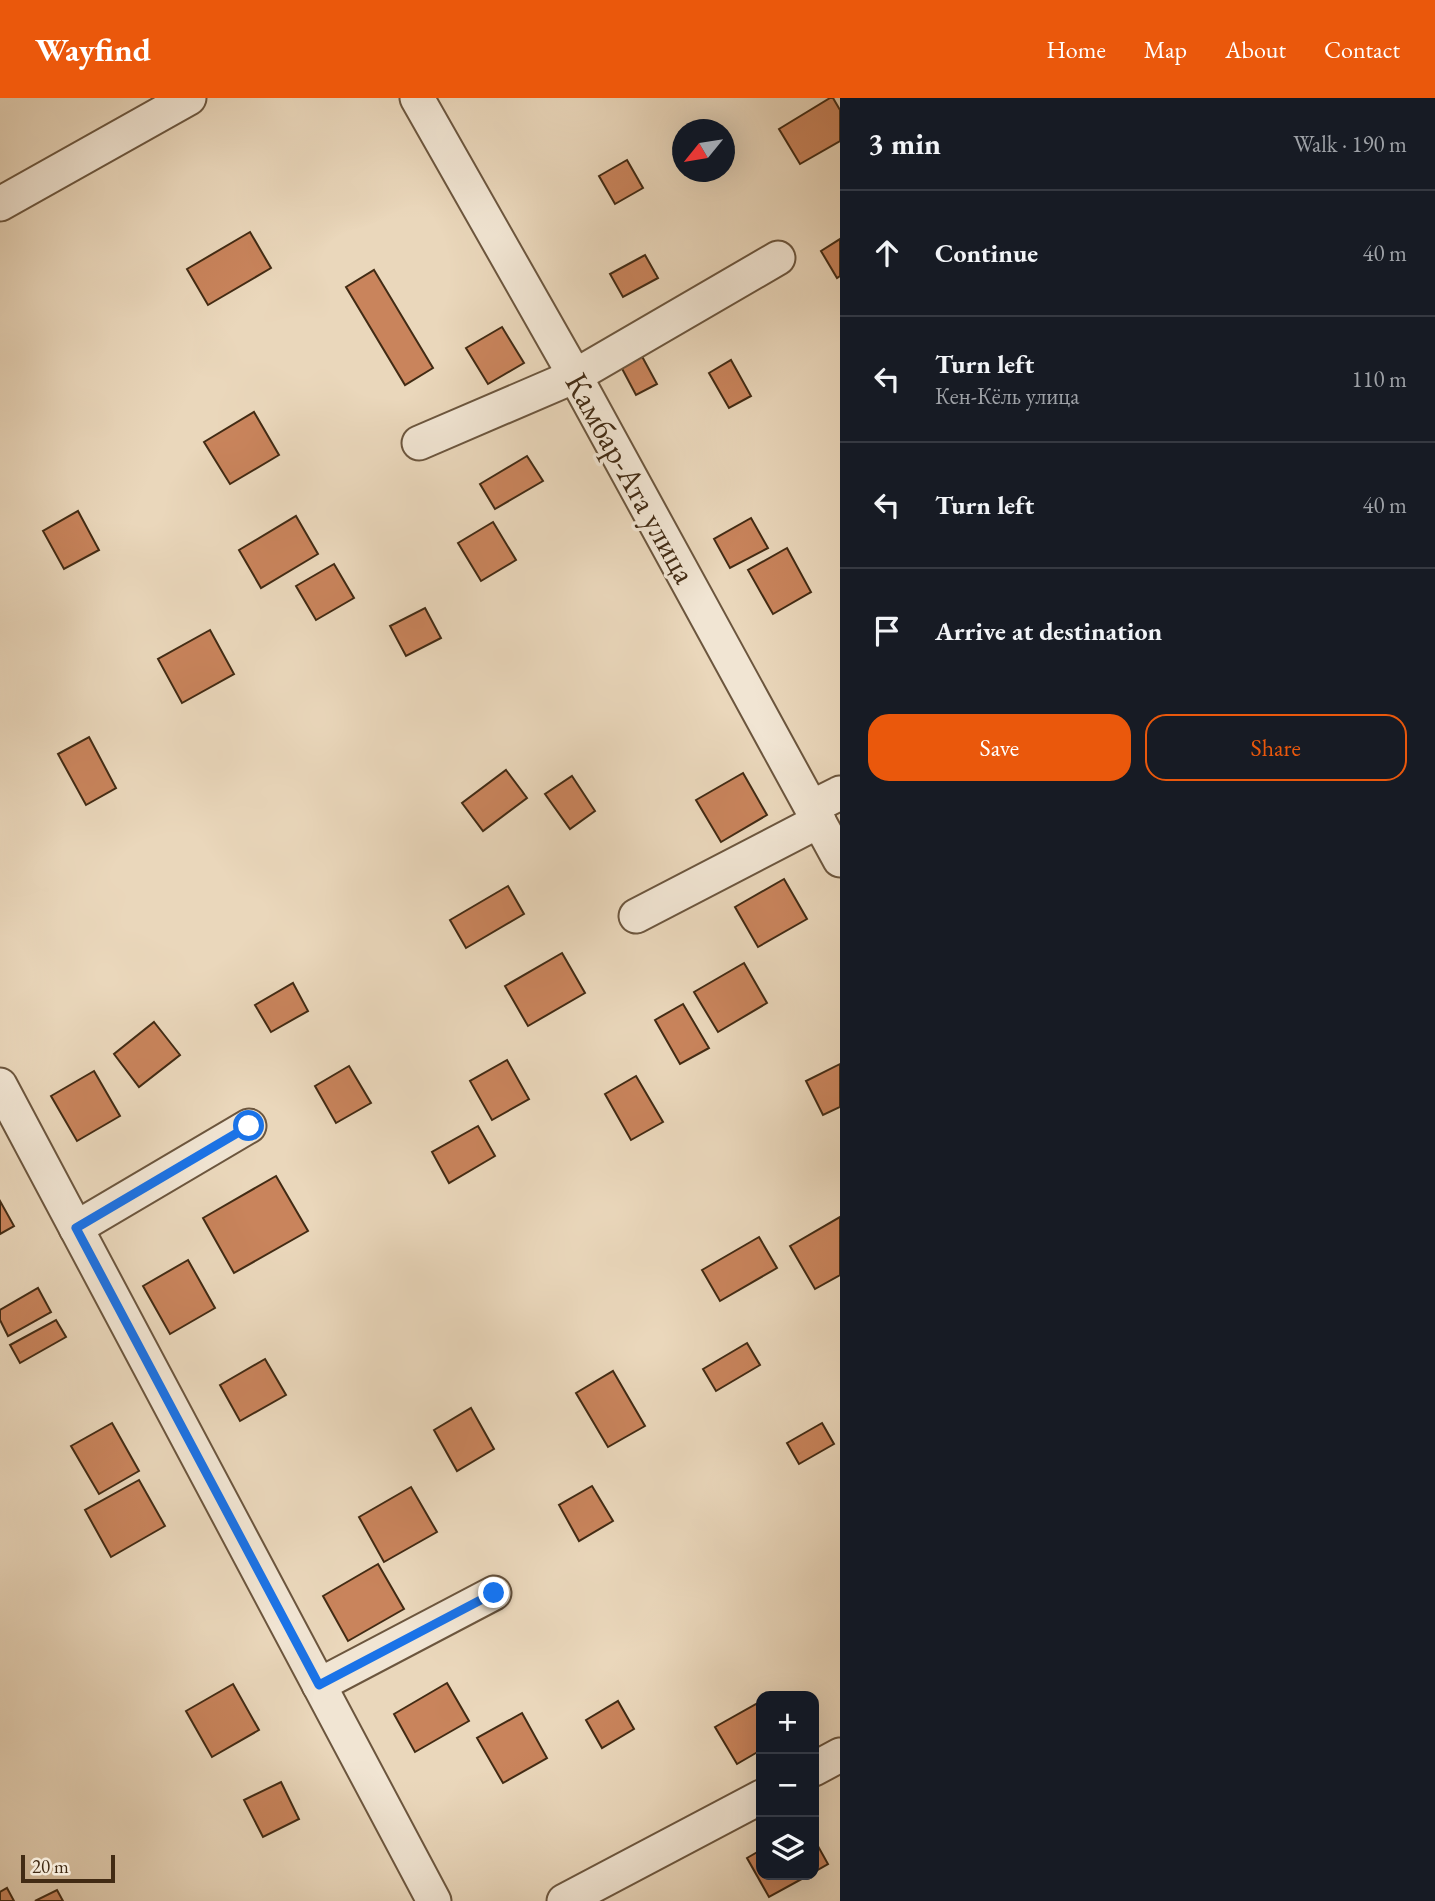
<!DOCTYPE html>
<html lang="en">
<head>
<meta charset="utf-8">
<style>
	:root { --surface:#171b24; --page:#20242c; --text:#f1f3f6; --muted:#9ea1a6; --line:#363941; --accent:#ea580c }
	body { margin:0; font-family:"EB Garamond",serif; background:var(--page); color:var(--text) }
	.controls { position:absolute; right:21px; bottom:21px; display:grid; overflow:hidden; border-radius:14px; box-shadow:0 7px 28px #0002 }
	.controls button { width:63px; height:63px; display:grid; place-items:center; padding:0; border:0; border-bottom:2px solid var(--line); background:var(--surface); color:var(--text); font:35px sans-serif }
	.compass { position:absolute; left:672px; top:21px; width:63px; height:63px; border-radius:50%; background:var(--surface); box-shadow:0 7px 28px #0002; rotate:240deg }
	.scale { position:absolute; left:21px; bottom:18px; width:94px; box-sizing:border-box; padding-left:7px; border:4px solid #422b14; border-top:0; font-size:19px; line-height:24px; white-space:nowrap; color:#422b14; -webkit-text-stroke:5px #f1e5d3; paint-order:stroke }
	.stop { position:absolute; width:21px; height:21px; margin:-16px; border:5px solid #1a73e8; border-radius:50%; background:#fff }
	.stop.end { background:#1a73e8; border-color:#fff; box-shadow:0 2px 7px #0008 }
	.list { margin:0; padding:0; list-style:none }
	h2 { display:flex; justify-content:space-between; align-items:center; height:91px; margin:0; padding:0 28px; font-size:30px }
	h2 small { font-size:23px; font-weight:400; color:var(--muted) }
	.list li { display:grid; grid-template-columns:46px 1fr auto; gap:21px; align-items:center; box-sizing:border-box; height:126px; padding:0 28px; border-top:2px solid var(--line) }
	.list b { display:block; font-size:26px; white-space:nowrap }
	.list p { margin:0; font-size:23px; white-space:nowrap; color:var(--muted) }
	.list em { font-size:23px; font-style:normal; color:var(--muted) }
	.actions { display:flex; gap:14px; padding:21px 28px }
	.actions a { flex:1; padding:16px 0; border:2px solid var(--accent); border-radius:21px; text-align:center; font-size:24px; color:var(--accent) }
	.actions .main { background:var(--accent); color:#fff }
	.icon { flex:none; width:38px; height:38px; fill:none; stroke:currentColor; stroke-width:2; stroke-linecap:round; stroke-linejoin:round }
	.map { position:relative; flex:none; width:840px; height:1803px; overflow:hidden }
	header { display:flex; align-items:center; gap:42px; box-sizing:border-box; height:98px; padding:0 35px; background:var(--accent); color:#fff }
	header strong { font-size:33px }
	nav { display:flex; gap:38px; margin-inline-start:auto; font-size:24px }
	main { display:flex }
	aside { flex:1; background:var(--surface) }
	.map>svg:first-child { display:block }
</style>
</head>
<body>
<header>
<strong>Wayfind</strong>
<nav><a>Home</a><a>Map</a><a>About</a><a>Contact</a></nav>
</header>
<main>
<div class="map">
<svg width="840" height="1803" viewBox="0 0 840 1803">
	<rect width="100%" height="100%" fill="#ead7bb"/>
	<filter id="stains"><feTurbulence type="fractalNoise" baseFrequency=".00286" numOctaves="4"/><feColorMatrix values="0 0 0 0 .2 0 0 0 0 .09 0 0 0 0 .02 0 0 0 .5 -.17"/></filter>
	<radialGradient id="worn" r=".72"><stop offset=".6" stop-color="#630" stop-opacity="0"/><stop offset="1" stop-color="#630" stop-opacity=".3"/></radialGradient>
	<g fill="#c9845c" stroke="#422b14" stroke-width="2">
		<polygon points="830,0 833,0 840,12 840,43 800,66 779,31"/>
		<polygon points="627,62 643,90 615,106 599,78"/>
		<polygon points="250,134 271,170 208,207 187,171"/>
		<polygon points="840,141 840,178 837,180 821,153"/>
		<polygon points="645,157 658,180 623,199 610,176"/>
		<polygon points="374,172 433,270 405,287 346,189"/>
		<polygon points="502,229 524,265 488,286 466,250"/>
		<polygon points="638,251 657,286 636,297 618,263"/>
		<polygon points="731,262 751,298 729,310 709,275"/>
		<polygon points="254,314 279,357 230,386 204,344"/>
		<polygon points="527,358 543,383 495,411 480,386"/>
		<polygon points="78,413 99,452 64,471 43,433"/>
		<polygon points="296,418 318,456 261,490 239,452"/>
		<polygon points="751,420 768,450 730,470 714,441"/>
		<polygon points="493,424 516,462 481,483 458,445"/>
		<polygon points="787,450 811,494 773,516 748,472"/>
		<polygon points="334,466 354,500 316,522 296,488"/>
		<polygon points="425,510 441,540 406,558 390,528"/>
		<polygon points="210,532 234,576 182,605 158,561"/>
		<polygon points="89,639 116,690 86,707 58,656"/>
		<polygon points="506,672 527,700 483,733 462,705"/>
		<polygon points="743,675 767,717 721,744 696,702"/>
		<polygon points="572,678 595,713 570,731 545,696"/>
		<polygon points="784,781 807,821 758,849 735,809"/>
		<polygon points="508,788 524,816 466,850 450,822"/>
		<polygon points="562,855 585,895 528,928 505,888"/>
		<polygon points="744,865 767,905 718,934 694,894"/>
		<polygon points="293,885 308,913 271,934 255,907"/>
		<polygon points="683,906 709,950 680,966 655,922"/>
		<polygon points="154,924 180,957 139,989 114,956"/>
		<polygon points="507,962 529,1001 492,1022 470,983"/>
		<polygon points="840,966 840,1009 823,1017 806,983"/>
		<polygon points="349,968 371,1005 336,1025 315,988"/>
		<polygon points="94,973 120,1018 77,1043 51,998"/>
		<polygon points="636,978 663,1024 631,1042 605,996"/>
		<polygon points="478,1028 495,1058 449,1085 432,1054"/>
		<polygon points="276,1078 308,1133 234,1175 203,1120"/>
		<polygon points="0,1103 14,1128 0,1136"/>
		<polygon points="840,1119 840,1177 815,1191 790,1148"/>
		<polygon points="759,1139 777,1170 720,1203 702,1172"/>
		<polygon points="188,1162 215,1210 170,1236 143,1188"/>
		<polygon points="38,1190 51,1214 8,1238 0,1222 0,1212"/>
		<polygon points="56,1222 66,1239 20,1265 10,1247"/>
		<polygon points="747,1245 760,1267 716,1293 703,1271"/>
		<polygon points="265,1261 286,1297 240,1323 220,1287"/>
		<polygon points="613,1273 645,1328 608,1349 576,1295"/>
		<polygon points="471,1310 494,1351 457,1373 434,1332"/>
		<polygon points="112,1325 139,1373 99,1396 71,1348"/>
		<polygon points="822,1325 834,1346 799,1366 787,1345"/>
		<polygon points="139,1382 165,1428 111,1459 85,1412"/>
		<polygon points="592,1388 613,1423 579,1443 559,1407"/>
		<polygon points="411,1389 437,1434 384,1464 359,1419"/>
		<polygon points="378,1466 404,1511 348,1543 323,1498"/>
		<polygon points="447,1585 469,1623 415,1654 394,1616"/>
		<polygon points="233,1586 259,1632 212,1659 186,1613"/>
		<polygon points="618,1603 634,1631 602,1650 586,1622"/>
		<polygon points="758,1605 761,1611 761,1652 737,1666 715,1629"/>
		<polygon points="522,1615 547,1660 503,1685 477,1640"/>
		<polygon points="281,1684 299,1721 263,1739 244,1702"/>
		<polygon points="814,1741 828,1766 814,1774"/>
		<polygon points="761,1752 761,1777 809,1777 769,1799 747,1760"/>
		<polygon points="7,1790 14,1803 0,1803 0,1794"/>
		<polygon points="57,1792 63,1803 35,1803"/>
	</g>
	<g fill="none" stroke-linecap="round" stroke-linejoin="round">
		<g stroke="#6c563e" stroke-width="37">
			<g id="minor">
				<polyline points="417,0 575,278 840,762"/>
				<polyline points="0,106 189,0"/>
				<polyline points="419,345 575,278 778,160"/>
				<polyline points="812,709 840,695"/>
				<polyline points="636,818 819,723"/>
				<polyline points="0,987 434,1803"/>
				<polyline points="76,1130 249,1028"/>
				<polyline points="319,1587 494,1495"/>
				<polyline points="814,1671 840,1657"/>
				<polyline points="564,1803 761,1699"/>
			</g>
		</g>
		<use href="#minor" stroke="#f1e5d3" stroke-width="33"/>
	</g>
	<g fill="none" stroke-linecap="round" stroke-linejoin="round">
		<polyline stroke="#1a73e8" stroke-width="9" points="249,1028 76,1130 319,1587 494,1495"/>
	</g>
	<g text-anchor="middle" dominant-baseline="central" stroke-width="7" stroke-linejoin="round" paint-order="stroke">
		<g font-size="32" fill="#422b14" stroke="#f1e5d3">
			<text transform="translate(631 380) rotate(61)">Камбар-Ата улица</text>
		</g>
	</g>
	<rect width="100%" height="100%" filter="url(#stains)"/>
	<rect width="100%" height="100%" fill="url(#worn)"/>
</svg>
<div class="controls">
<button>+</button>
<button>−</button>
<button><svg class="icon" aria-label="layers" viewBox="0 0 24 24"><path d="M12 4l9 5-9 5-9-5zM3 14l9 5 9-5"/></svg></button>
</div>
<svg class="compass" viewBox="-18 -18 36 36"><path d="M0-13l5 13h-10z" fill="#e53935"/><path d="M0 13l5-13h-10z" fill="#9ea1a6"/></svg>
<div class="scale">20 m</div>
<div class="stop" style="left:249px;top:1028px"></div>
<div class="stop end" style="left:494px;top:1495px"></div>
</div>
<aside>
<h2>3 min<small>Walk · 190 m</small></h2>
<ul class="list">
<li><svg class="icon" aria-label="ahead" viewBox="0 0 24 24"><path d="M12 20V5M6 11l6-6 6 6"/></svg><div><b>Continue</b></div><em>40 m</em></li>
<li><svg class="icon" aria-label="left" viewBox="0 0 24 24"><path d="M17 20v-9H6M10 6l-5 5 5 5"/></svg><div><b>Turn left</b><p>Кен-Кёль улица</p></div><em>110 m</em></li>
<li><svg class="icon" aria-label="left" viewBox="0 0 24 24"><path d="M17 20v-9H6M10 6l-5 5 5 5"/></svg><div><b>Turn left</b></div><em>40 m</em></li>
<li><svg class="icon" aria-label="arrive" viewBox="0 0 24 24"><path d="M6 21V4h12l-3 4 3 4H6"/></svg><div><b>Arrive at destination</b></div></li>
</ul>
<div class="actions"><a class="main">Save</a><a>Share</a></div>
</aside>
</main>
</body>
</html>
